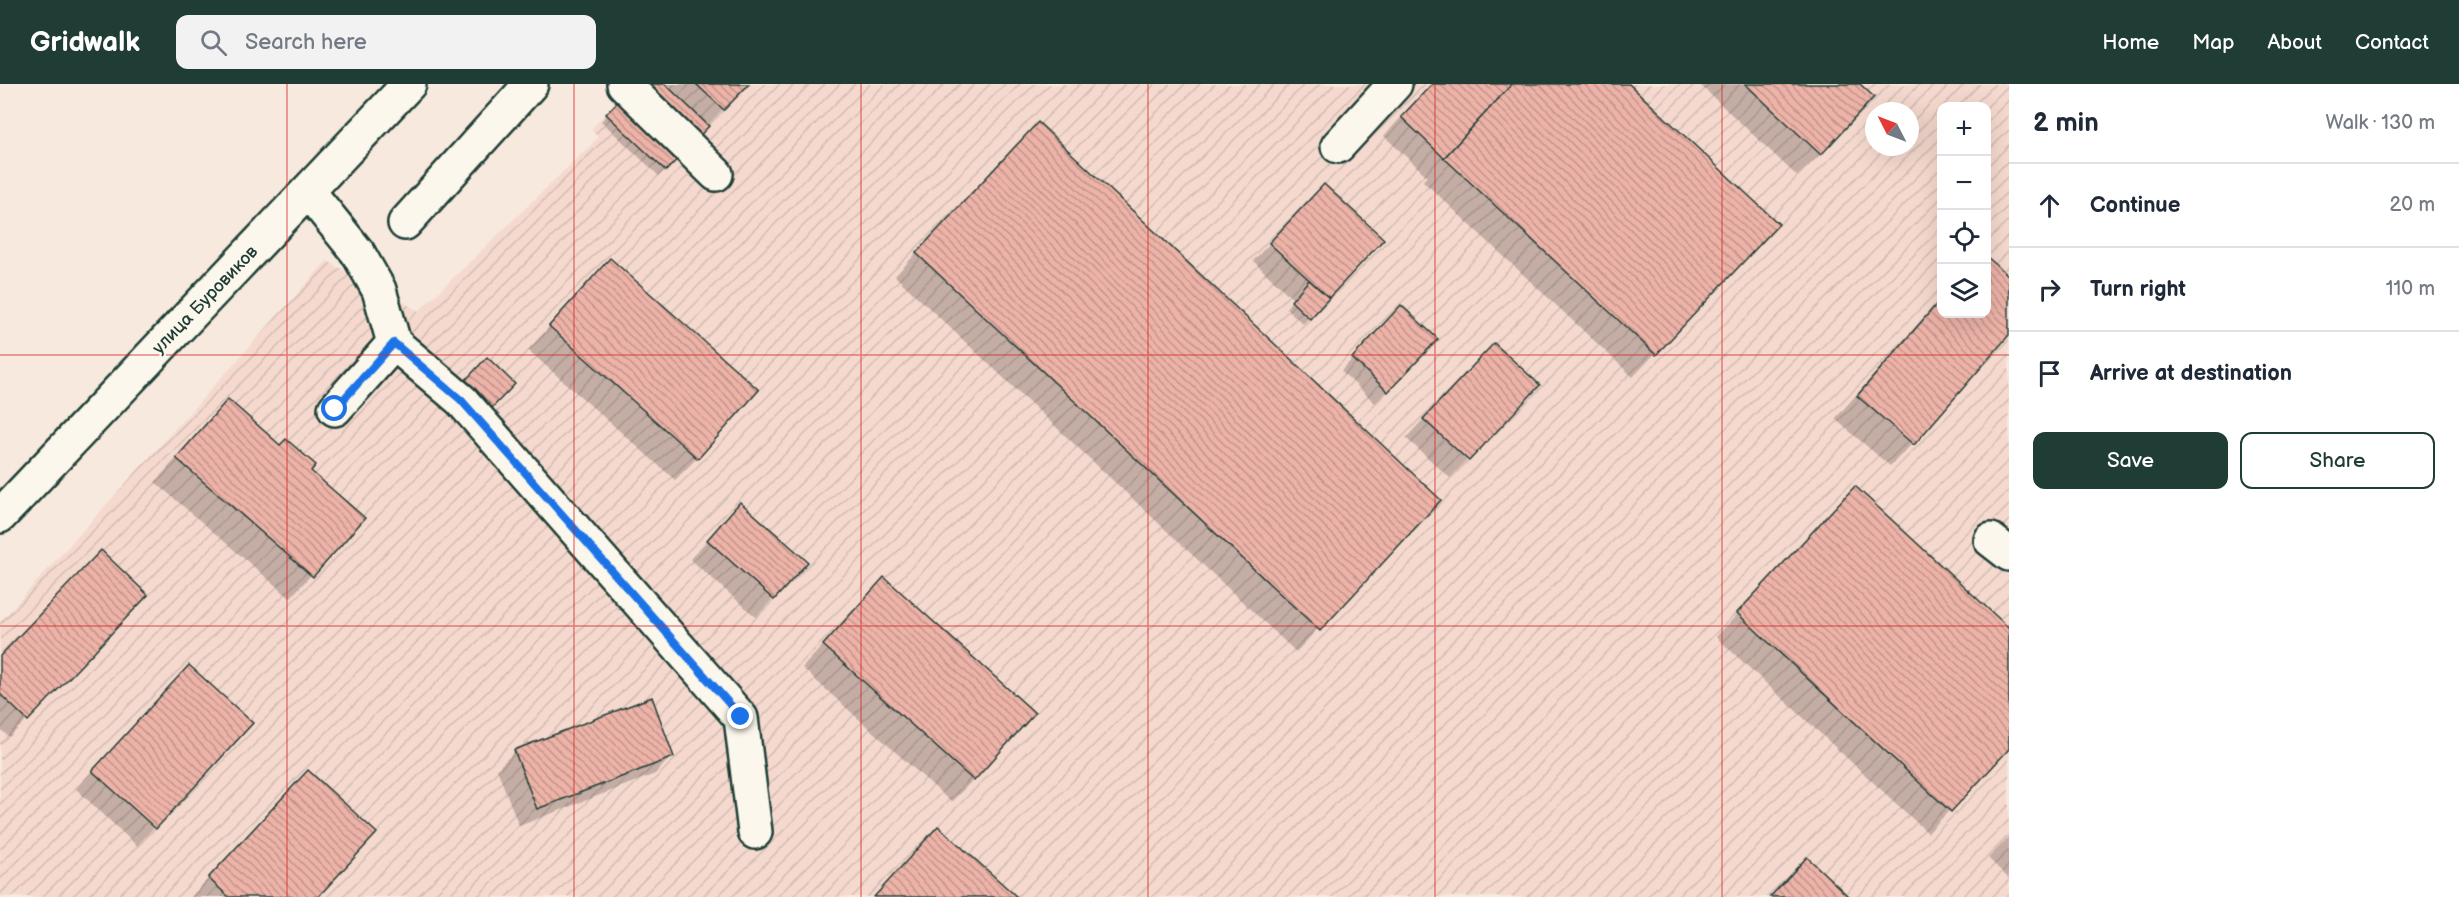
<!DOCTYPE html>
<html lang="en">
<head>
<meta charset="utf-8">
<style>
	:root { --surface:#fff; --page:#f2f2f3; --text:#1f2937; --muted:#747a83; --line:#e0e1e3; --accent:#1f3d34 }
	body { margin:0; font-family:"Balsamiq Sans",sans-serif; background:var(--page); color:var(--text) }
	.controls { position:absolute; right:18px; top:18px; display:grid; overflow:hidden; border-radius:12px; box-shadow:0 6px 24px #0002 }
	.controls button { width:54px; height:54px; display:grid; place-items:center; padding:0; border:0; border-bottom:2px solid var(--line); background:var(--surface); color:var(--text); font:30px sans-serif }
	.compass { position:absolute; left:1865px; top:18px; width:54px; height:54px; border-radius:50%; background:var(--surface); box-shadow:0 6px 24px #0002; rotate:312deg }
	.stop { position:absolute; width:18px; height:18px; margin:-14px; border:4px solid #1a73e8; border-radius:50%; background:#fff }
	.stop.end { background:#1a73e8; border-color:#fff; box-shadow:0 2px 6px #0008 }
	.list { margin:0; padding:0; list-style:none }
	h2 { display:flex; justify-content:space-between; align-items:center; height:78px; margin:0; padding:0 24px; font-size:26px }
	h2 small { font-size:20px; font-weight:400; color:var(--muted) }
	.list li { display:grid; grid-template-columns:39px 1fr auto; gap:18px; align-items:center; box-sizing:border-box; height:84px; padding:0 24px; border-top:2px solid var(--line) }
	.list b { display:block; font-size:22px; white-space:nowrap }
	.list em { font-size:20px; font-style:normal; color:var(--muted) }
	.actions { display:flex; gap:12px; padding:18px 24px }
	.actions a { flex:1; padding:14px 0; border:2px solid var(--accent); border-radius:12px; text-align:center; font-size:21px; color:var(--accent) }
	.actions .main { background:var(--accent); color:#fff }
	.icon { flex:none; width:33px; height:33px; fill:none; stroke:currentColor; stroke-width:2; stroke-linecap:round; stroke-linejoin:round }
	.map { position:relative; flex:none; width:2009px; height:813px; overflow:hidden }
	header { display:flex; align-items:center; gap:36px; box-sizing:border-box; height:84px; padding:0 30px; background:var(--accent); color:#fff }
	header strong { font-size:28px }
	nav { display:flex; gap:33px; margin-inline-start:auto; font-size:21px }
	.search { width:420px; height:54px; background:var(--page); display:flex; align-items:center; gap:15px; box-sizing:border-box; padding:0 21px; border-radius:12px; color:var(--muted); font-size:22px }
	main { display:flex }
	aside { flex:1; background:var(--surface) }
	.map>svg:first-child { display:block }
</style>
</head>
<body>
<header>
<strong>Gridwalk</strong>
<div class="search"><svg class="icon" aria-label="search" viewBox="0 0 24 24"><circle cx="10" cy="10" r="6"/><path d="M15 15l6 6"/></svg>Search here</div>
<nav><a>Home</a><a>Map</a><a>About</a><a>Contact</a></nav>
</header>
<main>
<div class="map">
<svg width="2009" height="813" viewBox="0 0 2009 813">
	<defs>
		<pattern id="industrial-furrows" width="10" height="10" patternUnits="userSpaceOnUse" patternTransform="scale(1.5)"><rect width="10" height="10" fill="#f5d9ce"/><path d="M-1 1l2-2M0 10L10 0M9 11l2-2" fill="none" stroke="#d2bbb2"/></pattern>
		<pattern id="building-back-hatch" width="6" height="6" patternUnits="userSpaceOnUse" patternTransform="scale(1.5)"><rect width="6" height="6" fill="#eeb3a8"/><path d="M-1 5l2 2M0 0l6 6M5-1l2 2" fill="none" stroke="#c0938a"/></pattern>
	</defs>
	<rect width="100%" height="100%" fill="#f8e9de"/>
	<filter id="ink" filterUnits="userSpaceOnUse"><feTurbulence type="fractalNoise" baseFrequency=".0167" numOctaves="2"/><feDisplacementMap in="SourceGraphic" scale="12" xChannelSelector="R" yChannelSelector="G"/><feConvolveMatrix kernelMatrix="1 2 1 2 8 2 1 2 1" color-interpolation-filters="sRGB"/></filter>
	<g filter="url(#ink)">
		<path fill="url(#industrial-furrows)" fill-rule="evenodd" d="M634,0H2009V813H0V538L327,177L419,227L598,54L591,45ZM1942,22H1986V230H1942ZM1874,27H1910V63H1874Z"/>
		<g fill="#0003">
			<polygon points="636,0 747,0 659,92 601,37"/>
			<polygon points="1432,0 1627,0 1777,140 1633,293 1423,97 1427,92 1384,52"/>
			<polygon points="1699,0 1857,0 1820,70 1797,92"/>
			<polygon points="1015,63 1439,416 1296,568 895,192"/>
			<polygon points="1307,120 1381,155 1303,240 1286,224 1293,215 1253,177"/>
			<polygon points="610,176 697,374 675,396 528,266"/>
			<polygon points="2009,194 2009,248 1912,360 1890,382 1835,335 1942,212 1942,230 1986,230"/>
			<polygon points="1389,236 1387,307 1375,319 1341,287"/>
			<polygon points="1476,278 1537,301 1450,394 1406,354"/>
			<polygon points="228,317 363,434 290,514 155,398"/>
			<polygon points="1855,404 2009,546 2009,663 1928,749 1716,553"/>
			<polygon points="740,420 773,515 756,533 690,475"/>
			<polygon points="884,495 973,696 951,718 802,584"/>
			<polygon points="0,573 27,636 9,653 0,645"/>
			<polygon points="172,600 251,639 137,762 76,705"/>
			<polygon points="515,667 672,672 655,690 519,742 497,685"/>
			<polygon points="286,710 316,813 191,813"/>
			<polygon points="2009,753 2009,795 1988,774"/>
		</g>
		<g fill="url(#building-back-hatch)" stroke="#1f3d34" stroke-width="1.5">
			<polygon points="634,0 665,0 709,42 666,87 606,30"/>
			<polygon points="696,0 749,0 724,26"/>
			<polygon points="1432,0 1512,0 1444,74 1401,33"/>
			<polygon points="1512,0 1629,0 1779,140 1656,271 1444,74"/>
			<polygon points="1745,0 1860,0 1874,13 1821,71"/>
			<polygon points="1038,38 1441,416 1320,547 916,169"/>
			<polygon points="1324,100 1384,155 1329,214 1269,159"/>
			<polygon points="1986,172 2009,192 2009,251 1914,361 1857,312 1942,214 1942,230 1986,230"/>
			<polygon points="610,174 759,306 698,375 549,242"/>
			<polygon points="1309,196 1329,214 1310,235 1291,217"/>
			<polygon points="1401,221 1438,255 1388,308 1352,274"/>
			<polygon points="1494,259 1540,301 1469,377 1423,335"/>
			<polygon points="487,273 515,300 490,326 462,300"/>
			<polygon points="228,315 280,361 286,355 316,381 311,387 365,434 313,493 176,374"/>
			<polygon points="1855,402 2009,544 2009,665 1951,728 1737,529"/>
			<polygon points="740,418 808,478 774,516 707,456"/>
			<polygon points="101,466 148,511 28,637 0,610 0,572"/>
			<polygon points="884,493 1035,629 974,697 823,561"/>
			<polygon points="189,581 253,639 156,745 92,687"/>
			<polygon points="652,613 674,673 537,725 514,666"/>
			<polygon points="308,686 377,749 318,813 229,813 208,794"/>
			<polygon points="938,742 1017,813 874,813"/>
			<polygon points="1807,773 1849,813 1770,813"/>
		</g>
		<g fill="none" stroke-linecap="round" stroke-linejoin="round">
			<g stroke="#1f3d34" stroke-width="38">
				<g id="minor">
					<polyline points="624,0 716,90"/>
					<polyline points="1338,62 1395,0"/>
					<polyline points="308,107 358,169 379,206 394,259 461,316 741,634 755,748"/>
					<polyline points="405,139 531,0"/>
					<polyline points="335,325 394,259"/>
					<polyline points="0,432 409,0"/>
					<polyline points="1991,456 2009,470"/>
				</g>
			</g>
			<use href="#minor" stroke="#fbf7ec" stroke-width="33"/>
		</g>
	</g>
	<g fill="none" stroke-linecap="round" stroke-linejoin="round" filter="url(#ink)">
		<polyline stroke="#1a73e8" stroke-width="8" points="335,325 394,259 461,316 741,633"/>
	</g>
	<path fill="none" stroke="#d62828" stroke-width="1.5" stroke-opacity="0.55" d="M287,0V813M574,0V813M861,0V813M1148,0V813M1435,0V813M1722,0V813M0,271H2009M0,542H2009"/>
	<g text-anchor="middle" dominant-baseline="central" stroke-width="4.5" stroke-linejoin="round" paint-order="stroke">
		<g font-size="18" fill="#1f3d34" stroke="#fbf7ec">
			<text transform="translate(205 216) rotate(-46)">улица Буровиков</text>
		</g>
	</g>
</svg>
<div class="controls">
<button>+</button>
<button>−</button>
<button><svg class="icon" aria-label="locate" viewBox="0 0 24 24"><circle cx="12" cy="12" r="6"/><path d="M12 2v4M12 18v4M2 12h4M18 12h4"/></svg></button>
<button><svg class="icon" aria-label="layers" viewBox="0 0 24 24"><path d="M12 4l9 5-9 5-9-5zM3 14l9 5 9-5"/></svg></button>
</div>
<svg class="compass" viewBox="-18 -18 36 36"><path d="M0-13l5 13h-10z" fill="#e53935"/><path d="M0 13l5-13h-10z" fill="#747a83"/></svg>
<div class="stop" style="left:335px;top:325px"></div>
<div class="stop end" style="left:741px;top:633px"></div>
</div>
<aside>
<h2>2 min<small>Walk · 130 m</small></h2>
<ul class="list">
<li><svg class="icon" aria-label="ahead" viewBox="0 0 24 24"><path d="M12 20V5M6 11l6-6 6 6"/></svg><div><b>Continue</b></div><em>20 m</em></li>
<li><svg class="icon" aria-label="right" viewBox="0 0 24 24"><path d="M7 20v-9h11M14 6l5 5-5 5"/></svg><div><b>Turn right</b></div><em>110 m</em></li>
<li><svg class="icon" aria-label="arrive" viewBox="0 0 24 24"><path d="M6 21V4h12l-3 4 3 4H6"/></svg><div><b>Arrive at destination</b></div></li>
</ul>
<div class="actions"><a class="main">Save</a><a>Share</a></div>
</aside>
</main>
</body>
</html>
